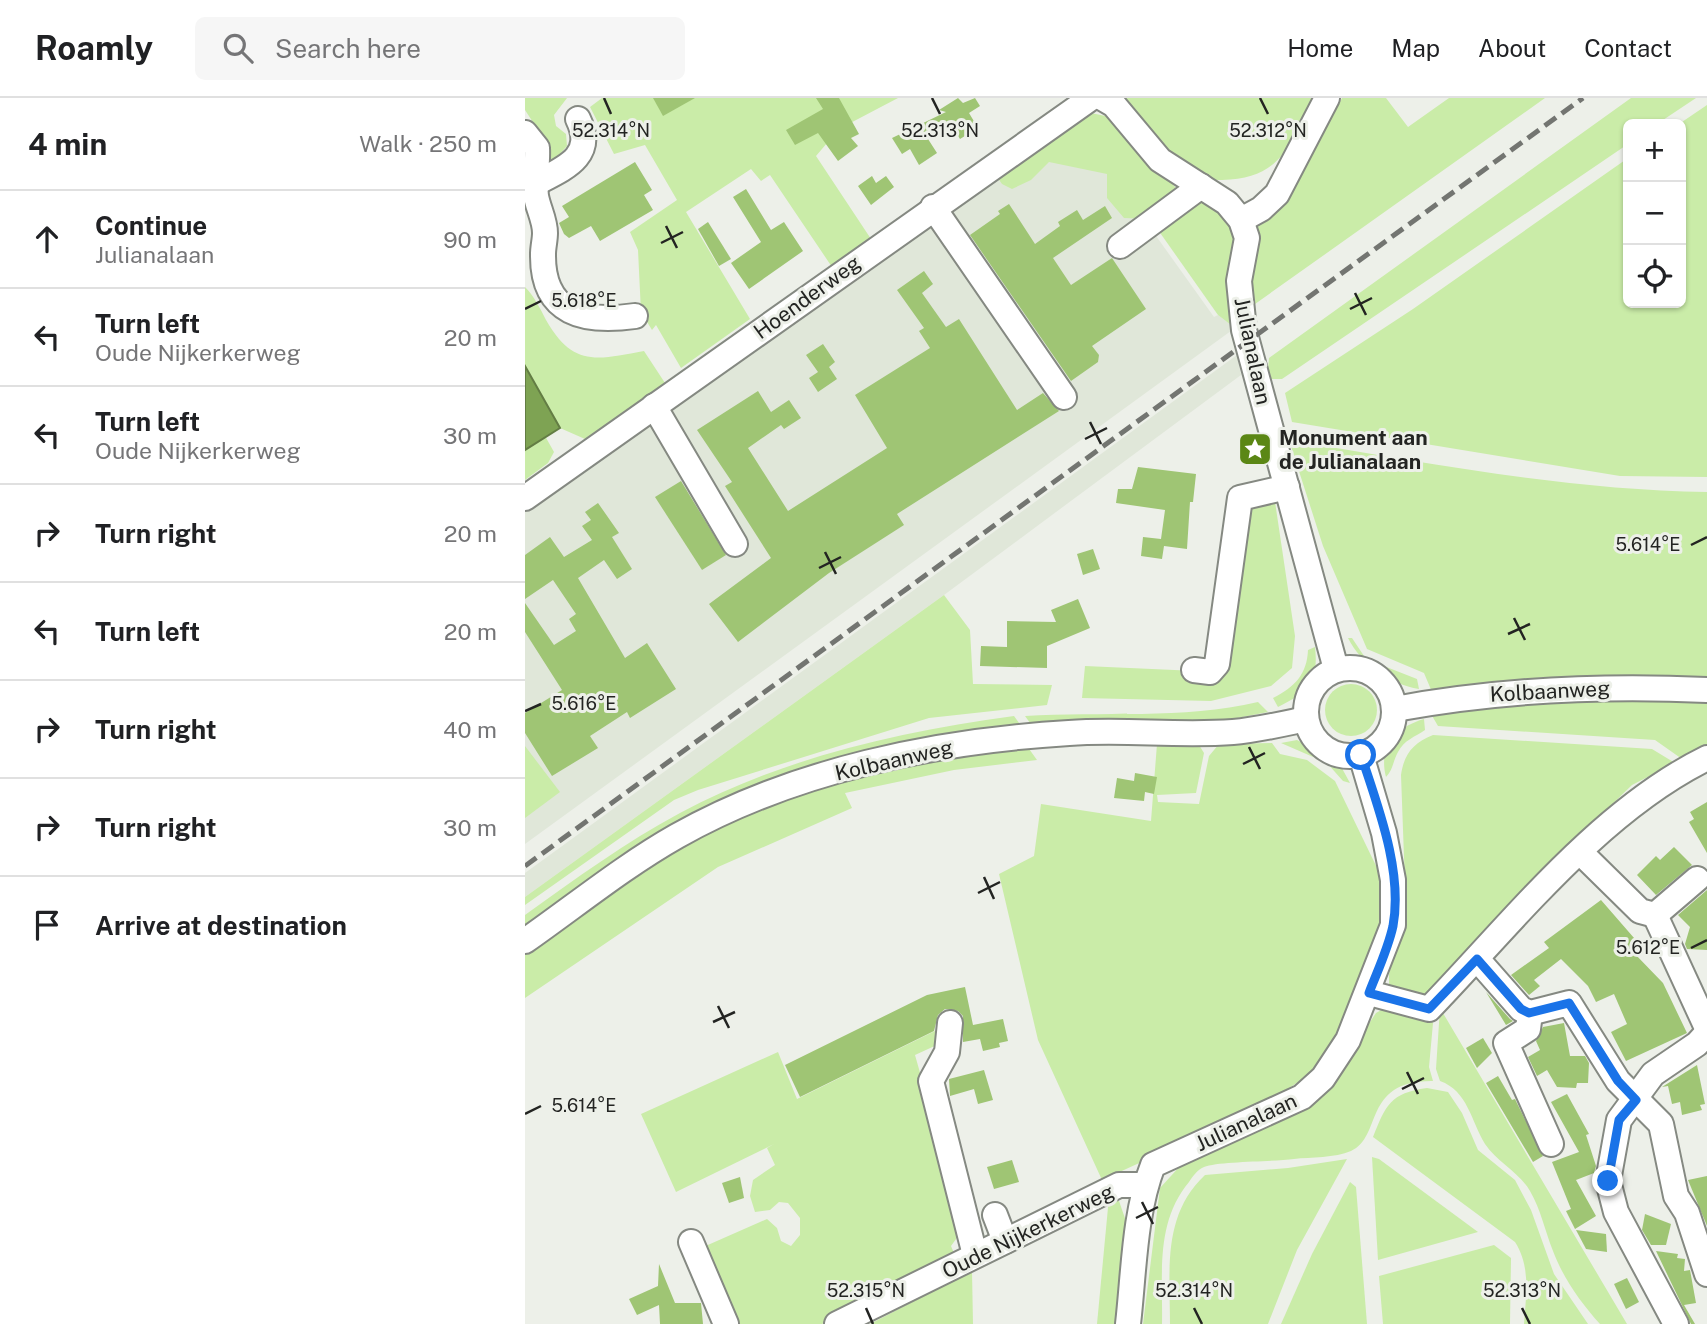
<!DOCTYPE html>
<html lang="en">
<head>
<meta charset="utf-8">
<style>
	:root { --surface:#fff; --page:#f6f6f6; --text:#202124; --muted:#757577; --line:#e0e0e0 }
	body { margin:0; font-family:"Public Sans",sans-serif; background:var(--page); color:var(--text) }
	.controls { position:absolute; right:21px; top:21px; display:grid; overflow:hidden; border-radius:10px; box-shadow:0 2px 5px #0004 }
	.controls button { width:63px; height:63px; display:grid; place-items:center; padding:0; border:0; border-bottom:2px solid var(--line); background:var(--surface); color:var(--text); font:35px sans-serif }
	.stop { position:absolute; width:21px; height:21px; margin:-16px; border:5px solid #1a73e8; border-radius:50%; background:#fff }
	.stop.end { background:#1a73e8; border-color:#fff; box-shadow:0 2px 7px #0008 }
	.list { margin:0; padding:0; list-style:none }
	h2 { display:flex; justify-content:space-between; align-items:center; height:91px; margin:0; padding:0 28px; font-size:30px }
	h2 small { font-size:23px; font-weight:400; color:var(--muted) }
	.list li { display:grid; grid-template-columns:46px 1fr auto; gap:21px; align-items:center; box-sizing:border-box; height:98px; padding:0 28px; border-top:2px solid var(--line) }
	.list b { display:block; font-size:26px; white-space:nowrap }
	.list p { margin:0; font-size:23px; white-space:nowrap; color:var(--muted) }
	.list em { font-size:23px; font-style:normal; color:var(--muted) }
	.icon { flex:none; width:38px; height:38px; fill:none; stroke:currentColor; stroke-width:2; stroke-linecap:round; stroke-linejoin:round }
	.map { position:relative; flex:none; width:1182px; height:1226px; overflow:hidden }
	header { display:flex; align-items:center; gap:42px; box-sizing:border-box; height:98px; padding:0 35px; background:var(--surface); border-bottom:2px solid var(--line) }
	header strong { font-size:33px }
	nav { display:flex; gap:38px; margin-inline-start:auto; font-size:24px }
	.search { width:490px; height:63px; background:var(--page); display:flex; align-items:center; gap:18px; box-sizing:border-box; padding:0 24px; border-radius:10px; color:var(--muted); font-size:26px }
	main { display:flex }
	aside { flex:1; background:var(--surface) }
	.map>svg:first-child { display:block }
</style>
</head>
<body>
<header>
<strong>Roamly</strong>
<div class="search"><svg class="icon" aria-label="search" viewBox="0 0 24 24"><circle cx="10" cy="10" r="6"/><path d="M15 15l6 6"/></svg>Search here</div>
<nav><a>Home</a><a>Map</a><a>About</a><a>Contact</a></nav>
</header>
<main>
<aside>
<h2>4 min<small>Walk · 250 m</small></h2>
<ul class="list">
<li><svg class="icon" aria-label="ahead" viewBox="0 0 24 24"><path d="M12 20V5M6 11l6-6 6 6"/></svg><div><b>Continue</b><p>Julianalaan</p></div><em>90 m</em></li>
<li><svg class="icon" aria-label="left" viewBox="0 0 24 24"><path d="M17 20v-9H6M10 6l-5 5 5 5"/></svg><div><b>Turn left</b><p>Oude Nijkerkerweg</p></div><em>20 m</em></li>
<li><svg class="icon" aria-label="left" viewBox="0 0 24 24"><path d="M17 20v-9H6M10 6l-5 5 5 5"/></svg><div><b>Turn left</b><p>Oude Nijkerkerweg</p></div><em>30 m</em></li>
<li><svg class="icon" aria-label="right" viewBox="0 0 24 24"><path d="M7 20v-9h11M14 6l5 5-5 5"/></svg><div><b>Turn right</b></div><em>20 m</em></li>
<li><svg class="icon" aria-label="left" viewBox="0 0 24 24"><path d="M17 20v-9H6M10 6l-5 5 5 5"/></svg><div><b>Turn left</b></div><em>20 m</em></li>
<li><svg class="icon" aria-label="right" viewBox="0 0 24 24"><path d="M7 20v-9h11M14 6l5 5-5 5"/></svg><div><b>Turn right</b></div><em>40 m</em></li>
<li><svg class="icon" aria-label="right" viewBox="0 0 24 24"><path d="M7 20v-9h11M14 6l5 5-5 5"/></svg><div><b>Turn right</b></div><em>30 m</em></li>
<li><svg class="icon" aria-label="arrive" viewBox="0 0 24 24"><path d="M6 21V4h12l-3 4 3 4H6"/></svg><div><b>Arrive at destination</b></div></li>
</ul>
</aside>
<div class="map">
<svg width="1182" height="1226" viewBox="0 0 1182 1226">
	<rect width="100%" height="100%" fill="#edf0e9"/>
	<g fill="#e0e7d9">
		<polygon points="546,19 689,219 693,217 710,230 0,746 0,406"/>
		<polygon points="712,257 716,277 419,497 0,799 0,775"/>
	</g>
	<g fill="#caeca8">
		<polygon points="0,0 42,0 29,17 31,28 41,36 42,48 24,68 17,38 0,12"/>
		<polygon points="77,0 373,0 314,31 291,58 346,141 307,169 245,77 236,83 226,71 161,114 225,221 156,270 131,227 127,232 116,214 113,152 105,134 152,102 120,47 89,56 65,9"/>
		<path d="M591,0H790C766,46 756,81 697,82C683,82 666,81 655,72C631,53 611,23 591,0Z"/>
		<polygon points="817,0 861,0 883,29 924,0 1020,0 723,211 730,127 753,112 765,97"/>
		<polygon points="1106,0 1171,0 1132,26 1103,26 1103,46 757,281 742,281 744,260"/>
		<polygon points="1182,7 1182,379 1095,378 767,324 760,295 888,211 1103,60 1103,205 1156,205 1154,26"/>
		<polygon points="566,15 585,19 652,91 625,121 599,120 582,100 582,76 524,64 506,82 487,91 477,86 470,76 550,20"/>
		<polygon points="680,98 710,136 710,230 693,217 631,129"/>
		<path d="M0,189C9,198 15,210 21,222C48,269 71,262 119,253L140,285L60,341L35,330L0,268Z"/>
		<polygon points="20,338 29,354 23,365 0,382 0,352"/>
		<path d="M764,342C903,365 1041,392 1182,394V581L1019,579L907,594L899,575L842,551L798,448Z"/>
		<polygon points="749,397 770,538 767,570 746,588 686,603 557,600 560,568 694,574 719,414"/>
		<polygon points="419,497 445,532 448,586 527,587 522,607 404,620 173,692 149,702 0,807 0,799"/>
		<path d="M823,540H827L841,561L892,581L894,591C865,586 836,566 823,540Z"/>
		<path d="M790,549C794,584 783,594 753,609L748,600C770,589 782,576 783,552Z"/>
		<circle cx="826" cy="612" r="26"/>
		<polygon points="1037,599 1182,603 1182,649 1157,661 1130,642 913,628 906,616"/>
		<path d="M733,604L743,614L682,626L508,629L500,618C576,613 658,622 733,604Z"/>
		<path d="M489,618L497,629L285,672L0,832V817C50,781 101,744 155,715C261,659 372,634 489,618Z"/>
		<path d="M899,621L900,632C890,639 879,642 873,654C868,663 868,672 861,679C853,649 871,629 899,621Z"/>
		<path d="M908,637L1127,651L1150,665L1107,687L995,796L908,896L880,897L864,888V876L881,814L876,677C879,656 888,645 908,637Z"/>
		<polygon points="772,642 813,663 825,685 818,683 802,665 756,645"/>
		<polygon points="747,645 755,656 782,662 810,683 855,776 860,809 856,838 826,908 793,970 737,1009 577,1082 513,942 474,776 509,758 516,706 626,723 632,646 674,647 679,655 671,695 632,697 633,704 674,706 684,658 694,646"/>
		<polygon points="0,648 35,694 0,720"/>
		<polygon points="502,648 512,662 429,672 320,695 327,710 193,769 0,900 0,856 156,749 222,716 318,682 422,657"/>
		<path d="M915,910L1102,1226H1075C1056,1205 1038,1180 1028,1153C1020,1133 1016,1112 1005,1093C994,1074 972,1064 960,1046C946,1023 943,993 915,983L911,971Z"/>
		<path d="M858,911L903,919L908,925L904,969L908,983C837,982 858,1039 826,1053C810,1060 786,1059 769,1061C748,1064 694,1063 679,1069C672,1072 668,1078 664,1084C630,1125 638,1176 637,1226H618L635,1090L656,1067L735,1029L837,936L851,915Z"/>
		<polygon points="416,930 414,946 390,957 439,1130 426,1148 431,1160 297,1226 210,1226 176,1150 242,1121 252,1130 256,1143 266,1148 275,1137 275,1120 263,1105 254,1104 245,1112 230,1114 225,1098 228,1082 250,1067 242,1050 249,1046 151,1094 116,1016 253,954 272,1001"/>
		<path d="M902,990L923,994L937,1015L953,1052L990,1082L1006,1112L1029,1176L1063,1226H999C1001,1197 1006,1169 990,1144L848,1039C861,1007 865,995 902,990Z"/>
		<polygon points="847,1059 854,1061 953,1134 853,1162"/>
		<path d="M822,1061L772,1152L743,1226H645C645,1173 637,1117 680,1077L763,1070Z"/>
		<polygon points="825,1084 831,1089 842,1226 756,1226 787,1156"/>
		<polygon points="584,1099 594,1103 603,1129 590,1226 572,1226"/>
		<polygon points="969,1147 986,1160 985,1226 858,1226 854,1178"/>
		<polygon points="447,1173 448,1226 345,1226"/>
	</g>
	<polygon fill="#7ea353" stroke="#637d44" stroke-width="2" points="0,268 35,330 0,352"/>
	<g fill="#9fc574">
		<polygon points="128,0 170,0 138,18"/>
		<polygon points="291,0 314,0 334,36 326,40 333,48 313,63 293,35 270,47 261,32 298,11"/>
		<polygon points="433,0 438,5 450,0 455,8 444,15 453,30 435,41 426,26 403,41 412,55 394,67 385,51 377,56 367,40 421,14 414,12"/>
		<polygon points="110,64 127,92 119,97 128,112 75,143 66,128 44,140 39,136 34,125 44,119 37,108"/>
		<polygon points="347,78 351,85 361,78 369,89 346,107 333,88"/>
		<polygon points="221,91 246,132 259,124 278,153 224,191 206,165 236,144 208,99"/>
		<polygon points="484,106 510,146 535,128 533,124 552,112 558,122 580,108 587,120 528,160 546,187 587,160 621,211 567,248 574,257 573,264 546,283 445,137 475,116 473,113"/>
		<polygon points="183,124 206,161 194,168 173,131"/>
		<polygon points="399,173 408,186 397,195 421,229 434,221 492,312 518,295 534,313 372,416 379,427 304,475 213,544 184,506 246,460 200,388 207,384 172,332 233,293 246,314 264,302 276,320 259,331 256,327 223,350 263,413 362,350 330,297 405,250 394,233 399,230 372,192"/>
		<polygon points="298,246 310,264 304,269 312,281 293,294 284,280 293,274 281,257"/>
		<polygon points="613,369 671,376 668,404 665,404 662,451 639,448 637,461 616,458 618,439 636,441 640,412 591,405 593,391 607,391"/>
		<polygon points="156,383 201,457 177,472 130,399"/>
		<polygon points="73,405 94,435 87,439 107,471 92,481 79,462 53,480 100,560 122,545 151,591 105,620 102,614 65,638 73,650 27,678 0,635 0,615 37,592 0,534 0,505 29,547 51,533 44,521 51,516 28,482 0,501 0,457 25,439 39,459 67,442 57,428 66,422 60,414"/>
		<polygon points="568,451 575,471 558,477 552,456"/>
		<polygon points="553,501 565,530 522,548 522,570 455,568 456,548 482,549 482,523 531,524 526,512"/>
		<polygon points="610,675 632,679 629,696 620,694 619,703 589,700 592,680 609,683"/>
		<polygon points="1182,704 1182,755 1164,724 1169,721 1165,714"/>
		<polygon points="1149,749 1167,767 1131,797 1112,777 1131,758 1135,762"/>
		<polygon points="1182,792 1182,852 1162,851 1160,846 1165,829 1153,817"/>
		<polygon points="1076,802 1116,848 1109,855 1138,885 1162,935 1101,963 1086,934 1102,926 1089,896 1071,904 1063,888 1036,861 1009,882 1015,888 1004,897 986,877 1024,850 1019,844"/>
		<polygon points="440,889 448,927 478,921 483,943 474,945 475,949 458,953 455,941 438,944 438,918 433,913 420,911 413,917 409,933 275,999 260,967 402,897"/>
		<polygon points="961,894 985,921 988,923 981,927"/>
		<polygon points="1039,925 1045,958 1060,958 1064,965 1063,985 1052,985 1051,990 1032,989 1022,972 1012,978 1003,959 1015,952 1011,943 1018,929"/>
		<polygon points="958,940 967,955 952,970 941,950"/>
		<polygon points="1172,967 1180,1006 1175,1007 1177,1012 1157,1017 1155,1004 1147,1006 1143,988 1137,989"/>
		<polygon points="459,972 468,1002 453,1006 449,991 425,998 424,981"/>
		<polygon points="973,978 987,1002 990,1001 1018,1058 1008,1064 961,985"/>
		<polygon points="1042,996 1064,1036 1061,1037 1071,1068 1069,1075 1051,1082 1071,1118 1050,1131 1041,1113 1046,1111 1027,1064 1054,1054 1026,1004"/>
		<polygon points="487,1062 494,1084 469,1091 462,1069"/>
		<polygon points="1182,1078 1182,1128 1163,1082"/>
		<polygon points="215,1079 219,1100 204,1105 197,1085"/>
		<polygon points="1120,1116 1146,1126 1141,1147 1126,1147 1117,1132"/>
		<polygon points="1051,1132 1081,1136 1082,1154 1061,1151"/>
		<polygon points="1131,1153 1153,1156 1152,1160 1160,1161 1159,1173 1165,1172 1171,1205 1159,1207 1170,1226 1166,1226"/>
		<polygon points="134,1166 150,1205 176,1205 178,1226 135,1226 134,1207 112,1217 104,1201 133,1188"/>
		<polygon points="1102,1180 1114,1204 1101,1211 1089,1186"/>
	</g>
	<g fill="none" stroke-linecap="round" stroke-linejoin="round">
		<g stroke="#858982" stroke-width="28">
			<g id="minor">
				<polyline points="577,0 589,7 635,62 702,105 716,122 722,140 714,183 719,232 811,571"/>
				<path d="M0,35L12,50C13,66 9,83 11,98C13,110 20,122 20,135C20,142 18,149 18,156C17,217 60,225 110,218"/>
				<path d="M11,85C40,70 71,58 53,21"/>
				<polyline points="408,109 539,299"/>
				<polyline points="716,122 736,111 752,96 802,0"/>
				<polyline points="595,148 676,88"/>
				<polyline points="129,308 210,446"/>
				<polyline points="0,400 566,0"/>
				<circle cx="825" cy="614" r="44"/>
				<polyline points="669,572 685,574 692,566 715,400 762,389"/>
				<path d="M870,611C973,592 1077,587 1182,592"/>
				<polyline points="1055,754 1115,813 1130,817 1172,781"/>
				<polyline points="1130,817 1182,930"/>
				<path d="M0,843C50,808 99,768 152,738C269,672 411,643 544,635C598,631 653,638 708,634C732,632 757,626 781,621"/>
				<polyline points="952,861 996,911 1005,915 1044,905 1093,983 1136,1026 1151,1098 1162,1115 1182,1176"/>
				<path d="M844,895L904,911C987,825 1074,713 1182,660"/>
				<polyline points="1005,915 1003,931 981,945 1026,1046"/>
				<polyline points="425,925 422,954 406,983 450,1157"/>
				<polyline points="470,1117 480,1143"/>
				<polyline points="166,1144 201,1226"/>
				<polyline points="312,1226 594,1087 620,1087"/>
				<path d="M603,1226C609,1174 609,1116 628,1067L777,999L798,980L823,942L868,827V782L859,735L836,657"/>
				<polyline points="1151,1226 1091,1114 1083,1083 1094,1022 1128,976 1172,946 1182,935"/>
			</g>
		</g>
		<use href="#minor" stroke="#fff" stroke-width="24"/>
		<polyline stroke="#737571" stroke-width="5" stroke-dasharray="14 7" stroke-linecap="butt" points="0,768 1058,0"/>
	</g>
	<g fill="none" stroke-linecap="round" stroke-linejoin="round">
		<path stroke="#1a73e8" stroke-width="9" d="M836,657C853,709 878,773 868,828C863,851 852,874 844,895L904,911L952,861L996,911L1004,915L1044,905L1093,983L1111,1002L1094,1022L1083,1083"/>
	</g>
	<path fill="none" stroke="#232422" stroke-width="2.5" d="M79,0L86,16M407,0L415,16M735,0L743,16M141,128L152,150M136,145L158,134M830,195L841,217M0,211L16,203M825,211L847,200M565,324L576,346M560,341L582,330M1166,447L1182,439M300,454L311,476M294,470L316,459M989,520L1000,542M983,536L1005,526M0,613L16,606M724,649L735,671M718,666L740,655M459,779L469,801M453,795L475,784M1166,850L1182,842M193,908L204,930M188,924L210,914M882,974L893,996M877,991L899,980M0,1016L16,1008M617,1104L628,1126M611,1120L633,1109M341,1210L348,1226M669,1210L677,1226M997,1210L1005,1226"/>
	<defs>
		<g id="sight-square" transform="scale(1.75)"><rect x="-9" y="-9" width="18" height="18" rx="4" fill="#5b8715" stroke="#edf0e9"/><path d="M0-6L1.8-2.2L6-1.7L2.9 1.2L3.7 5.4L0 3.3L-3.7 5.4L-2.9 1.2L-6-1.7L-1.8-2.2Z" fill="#fff"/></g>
	</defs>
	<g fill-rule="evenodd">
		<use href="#sight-square" x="730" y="351"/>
	</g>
	<g text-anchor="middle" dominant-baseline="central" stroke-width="6" stroke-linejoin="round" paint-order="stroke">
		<g font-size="21" fill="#232422" stroke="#edf0e9">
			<text transform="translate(282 199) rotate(-36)">Hoenderweg</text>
			<text transform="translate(728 253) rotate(78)">Julianalaan</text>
			<text transform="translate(1025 593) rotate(-3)">Kolbaanweg</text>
			<text transform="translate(369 662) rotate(-13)">Kolbaanweg</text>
			<text transform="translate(721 1024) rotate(-25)">Julianalaan</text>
			<text transform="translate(503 1133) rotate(-26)">Oude Nijkerkerweg</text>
		</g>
		<g font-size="21" font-weight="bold" fill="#232422" stroke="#edf0e9" text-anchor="start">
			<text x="754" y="339">Monument aan<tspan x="754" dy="24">de Julianalaan</tspan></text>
		</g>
	</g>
	<g font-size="18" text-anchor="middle" fill="#232422" stroke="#edf0e9" stroke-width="6" stroke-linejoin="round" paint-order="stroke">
		<text x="86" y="39">52.314°N</text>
		<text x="415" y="39">52.313°N</text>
		<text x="743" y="39">52.312°N</text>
		<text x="59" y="209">5.618°E</text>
		<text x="1123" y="453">5.614°E</text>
		<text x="59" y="612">5.616°E</text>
		<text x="1123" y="856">5.612°E</text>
		<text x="59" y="1014">5.614°E</text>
		<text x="341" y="1199">52.315°N</text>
		<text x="669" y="1199">52.314°N</text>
		<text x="997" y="1199">52.313°N</text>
	</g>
</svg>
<div class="controls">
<button>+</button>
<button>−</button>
<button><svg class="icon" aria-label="locate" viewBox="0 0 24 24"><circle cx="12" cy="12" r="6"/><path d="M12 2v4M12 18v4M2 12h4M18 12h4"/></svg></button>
</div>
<div class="stop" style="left:836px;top:657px"></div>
<div class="stop end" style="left:1083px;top:1083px"></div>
</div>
</main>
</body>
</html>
